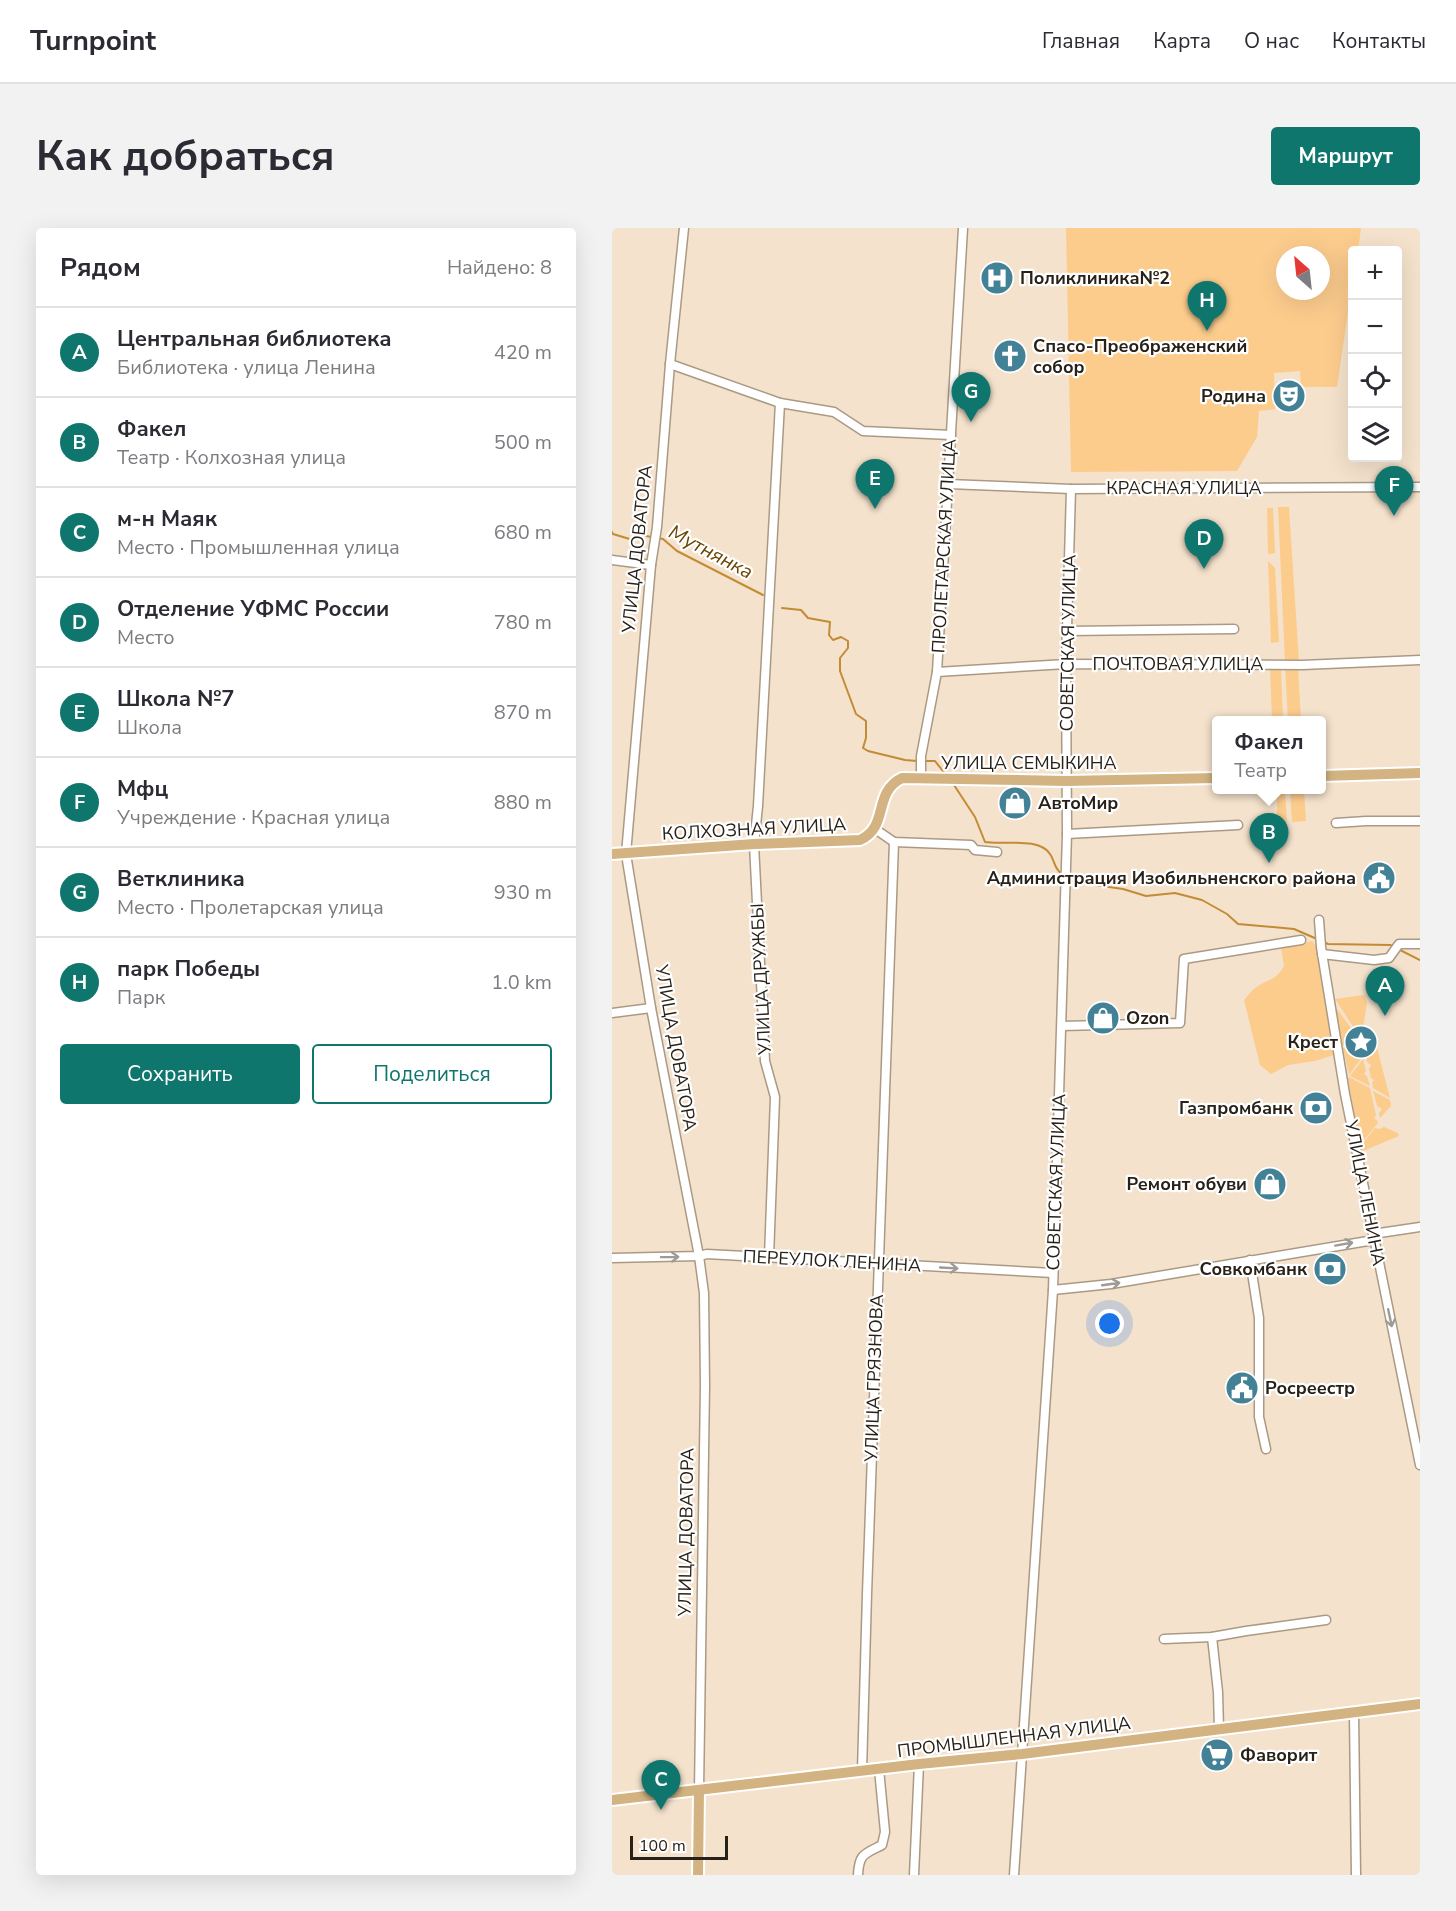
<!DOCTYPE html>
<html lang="ru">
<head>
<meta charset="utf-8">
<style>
	:root { --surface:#fff; --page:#f2f2f3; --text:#2b2b33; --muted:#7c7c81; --line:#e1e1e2; --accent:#0f766e }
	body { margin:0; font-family:"Nunito Sans",sans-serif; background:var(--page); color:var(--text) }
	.controls { position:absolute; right:18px; top:18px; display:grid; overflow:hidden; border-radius:6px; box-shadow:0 6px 24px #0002 }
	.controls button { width:54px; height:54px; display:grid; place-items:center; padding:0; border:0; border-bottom:2px solid var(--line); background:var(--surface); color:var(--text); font:30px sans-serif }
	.compass { position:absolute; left:664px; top:18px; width:54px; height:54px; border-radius:50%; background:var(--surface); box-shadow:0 6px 24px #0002; rotate:333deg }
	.scale { position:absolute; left:18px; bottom:15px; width:98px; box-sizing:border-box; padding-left:6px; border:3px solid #272118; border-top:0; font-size:16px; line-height:21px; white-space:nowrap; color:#272118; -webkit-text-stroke:4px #fff; paint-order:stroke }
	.you { position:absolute; left:498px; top:1096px; width:21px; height:21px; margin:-15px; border:4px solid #fff; border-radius:50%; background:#1a73e8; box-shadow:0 0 0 9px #1a73e833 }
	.badge { display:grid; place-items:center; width:39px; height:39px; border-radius:50%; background:var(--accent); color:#fff; font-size:20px; font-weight:700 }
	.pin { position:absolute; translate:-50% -50px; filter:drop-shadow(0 2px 3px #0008) }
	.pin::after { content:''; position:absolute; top:32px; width:21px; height:18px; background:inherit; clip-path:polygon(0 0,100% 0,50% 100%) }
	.popup { position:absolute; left:600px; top:488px; width:114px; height:78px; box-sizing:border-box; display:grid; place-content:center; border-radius:6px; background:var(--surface); filter:drop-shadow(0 2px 4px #0005); font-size:20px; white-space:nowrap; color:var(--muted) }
	.popup b { font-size:22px; color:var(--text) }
	.popup::after { content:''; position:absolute; left:50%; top:100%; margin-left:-12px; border:12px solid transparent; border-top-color:var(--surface) }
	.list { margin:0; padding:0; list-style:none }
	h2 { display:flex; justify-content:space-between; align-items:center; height:78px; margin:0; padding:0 24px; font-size:26px }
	h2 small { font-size:20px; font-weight:400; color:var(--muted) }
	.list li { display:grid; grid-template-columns:39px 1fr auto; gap:18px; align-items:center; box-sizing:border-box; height:90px; padding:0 24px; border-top:2px solid var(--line) }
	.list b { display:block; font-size:22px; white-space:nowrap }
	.list p { margin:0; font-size:20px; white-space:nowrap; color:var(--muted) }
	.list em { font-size:20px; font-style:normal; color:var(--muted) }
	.actions { display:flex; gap:12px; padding:18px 24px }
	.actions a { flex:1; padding:14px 0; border:2px solid var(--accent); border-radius:6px; text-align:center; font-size:21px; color:var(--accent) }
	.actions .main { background:var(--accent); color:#fff }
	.icon { flex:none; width:33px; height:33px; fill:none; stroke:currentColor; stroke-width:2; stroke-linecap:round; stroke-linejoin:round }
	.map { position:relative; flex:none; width:808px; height:1647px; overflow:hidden; border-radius:6px }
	header { display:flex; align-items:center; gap:36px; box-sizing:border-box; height:84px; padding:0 30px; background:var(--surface); border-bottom:2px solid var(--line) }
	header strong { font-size:28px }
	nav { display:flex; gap:33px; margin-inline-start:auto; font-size:21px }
	.intro { display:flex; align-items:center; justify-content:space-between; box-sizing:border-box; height:144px; padding:0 36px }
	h1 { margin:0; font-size:42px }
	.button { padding:15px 27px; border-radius:6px; background:var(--accent); color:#fff; font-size:21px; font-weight:700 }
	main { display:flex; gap:36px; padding:0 36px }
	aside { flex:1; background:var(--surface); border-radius:6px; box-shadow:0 6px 24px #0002 }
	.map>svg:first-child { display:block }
</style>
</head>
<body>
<header>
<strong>Turnpoint</strong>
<nav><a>Главная</a><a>Карта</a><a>О нас</a><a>Контакты</a></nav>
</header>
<div class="intro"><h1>Как добраться</h1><a class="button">Маршрут</a></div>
<main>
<aside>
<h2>Рядом<small>Найдено: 8</small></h2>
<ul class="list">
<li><span class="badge">A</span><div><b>Центральная библиотека</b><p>Библиотека · улица Ленина</p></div><em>420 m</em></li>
<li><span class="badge">B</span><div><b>Факел</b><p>Театр · Колхозная улица</p></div><em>500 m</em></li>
<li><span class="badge">C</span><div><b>м-н Маяк</b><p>Место · Промышленная улица</p></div><em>680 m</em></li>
<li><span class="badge">D</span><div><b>Отделение УФМС России</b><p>Место</p></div><em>780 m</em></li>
<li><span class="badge">E</span><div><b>Школа №7</b><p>Школа</p></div><em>870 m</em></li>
<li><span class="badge">F</span><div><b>Мфц</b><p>Учреждение · Красная улица</p></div><em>880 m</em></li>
<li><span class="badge">G</span><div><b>Ветклиника</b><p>Место · Пролетарская улица</p></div><em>930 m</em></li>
<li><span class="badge">H</span><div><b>парк Победы</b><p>Парк</p></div><em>1.0 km</em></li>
</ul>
<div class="actions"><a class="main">Сохранить</a><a>Поделиться</a></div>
</aside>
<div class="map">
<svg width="808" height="1647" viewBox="0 0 808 1647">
	<rect width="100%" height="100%" fill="#f4e2cc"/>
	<g fill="#fccc8d" fill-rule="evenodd">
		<path d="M454,0H749L746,22H740V57L725,159H689L688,143L662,145L663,181L647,183L645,209L625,243L459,244ZM673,27H709V63H673Z"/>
		<polygon points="666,279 677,279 687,434 673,435"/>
		<polygon points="655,280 661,280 663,325 656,326"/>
		<polygon points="656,333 663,340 667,414 659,415"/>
		<polygon points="669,439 671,492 660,492 658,440"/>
		<polygon points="673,439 686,440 689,492 676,492"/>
		<polygon points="663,562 673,562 675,594 665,595 665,568 663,567"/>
		<polygon points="678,562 692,562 694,593 680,594"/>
		<path d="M700,713L705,719L722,827L703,833L676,837L659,846L648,837L632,772C636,768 639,763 643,760C656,750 663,754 672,738L669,720Z"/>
		<polygon points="752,767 755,775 750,806 746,806 723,771"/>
		<polygon points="723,778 744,807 741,815 730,817"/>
		<polygon points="763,812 778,870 761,860 760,855 762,852 759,850 757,841 759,837 755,834 753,822 757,814"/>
		<polygon points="741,817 744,821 749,822 751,828 737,847 731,820"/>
		<polygon points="751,831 754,843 752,846 755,848 758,858 738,848"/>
		<polygon points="737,849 758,860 764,887 762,890 765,892 766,895 748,917 736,851"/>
		<polygon points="761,863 778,872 779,878 768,890 767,885 770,881 765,878"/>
		<polygon points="772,899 786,905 787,908 751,923 749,922 748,919 763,900 767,901"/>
	</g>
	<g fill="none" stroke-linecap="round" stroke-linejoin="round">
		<g stroke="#c38b34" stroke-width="2">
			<polyline points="0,304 1,306 21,312 28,307 40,309"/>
			<polyline points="46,310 51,311 65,323 151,367"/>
			<polyline points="170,380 189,382 196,390 218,394 217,407 221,412 229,409 236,413 236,420 228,430 228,443 244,486 254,493 254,510 251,520 256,523 293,532 305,533"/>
			<polyline points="311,533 323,533 334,547"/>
			<path d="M340,554L363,589L373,614C392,617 427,609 438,626C443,633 442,641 450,646"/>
			<polyline points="457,651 462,654 511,661 534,668 563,665 590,672 615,686 626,696 682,701 705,711"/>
			<polyline points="710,713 716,716 778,717 781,718"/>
			<polyline points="786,721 808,732"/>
		</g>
		<g stroke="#aa9a85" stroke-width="11">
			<g id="minor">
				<polyline points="72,0 58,136 45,299 39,337 14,626 39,780 87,1028 92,1065 93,1157 87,1563"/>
				<polyline points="58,136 168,175 222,184 251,203 339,207"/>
				<polyline points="336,256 459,261 808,259"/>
				<polyline points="0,332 39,337"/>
				<polyline points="455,403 622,401"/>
				<polyline points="325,444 454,436 690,437 808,432"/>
				<polyline points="309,550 309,528 325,444 351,0"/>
				<polyline points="724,595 754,593 808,593"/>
				<polyline points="263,601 282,614 359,617 363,622 385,624"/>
				<polyline points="455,606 626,597"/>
				<polyline points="707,692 709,719 733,866 808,1237"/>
				<polyline points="710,726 762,732 777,730 787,716 808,716"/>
				<polyline points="0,785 39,780"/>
				<polyline points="450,798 568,795 572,731 689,712"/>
				<polyline points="761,1006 808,999"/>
				<polyline points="157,1029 163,869 153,833 142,616 146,578 168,175"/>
				<polyline points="0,1030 87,1028 95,1026 441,1045"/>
				<polyline points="638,1032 647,1090 647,1189 654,1221"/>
				<polyline points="441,1062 499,1056 762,1012"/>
				<polyline points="600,1409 606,1464 607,1501"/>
				<polyline points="552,1411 600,1409 634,1403 714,1392"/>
				<polyline points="742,1485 744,1647"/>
				<polyline points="250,1543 255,1366 282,614"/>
				<path d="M246,1647C247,1626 252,1626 270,1617L273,1604L267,1541"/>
				<polyline points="302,1647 307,1536"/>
				<polyline points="402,1647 441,1062 455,606 454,436 459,261"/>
			</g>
		</g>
		<g stroke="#fff" stroke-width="14">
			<g id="major">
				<polyline points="710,548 808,545"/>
				<path d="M0,626L142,616L248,612C278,598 260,565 290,550L454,553L604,550"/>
				<polyline points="0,1572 307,1536 410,1526 808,1476"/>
				<polyline points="86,1647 87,1563"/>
			</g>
		</g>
		<use href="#minor" stroke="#fff" stroke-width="8"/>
		<use href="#major" stroke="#d3b381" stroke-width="10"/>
	</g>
	<defs><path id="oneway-shaft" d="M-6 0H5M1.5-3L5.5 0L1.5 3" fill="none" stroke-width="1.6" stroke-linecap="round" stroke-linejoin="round" transform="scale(1.5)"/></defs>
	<g stroke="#9e9b97">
		<use href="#oneway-shaft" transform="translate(732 1016) rotate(-10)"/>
		<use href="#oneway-shaft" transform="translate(58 1029) rotate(-1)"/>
		<use href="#oneway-shaft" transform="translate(337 1040) rotate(3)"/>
		<use href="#oneway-shaft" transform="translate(499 1056) rotate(-8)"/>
		<use href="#oneway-shaft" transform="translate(778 1090) rotate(78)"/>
	</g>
	<defs>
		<g id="hospital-disc" transform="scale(1.725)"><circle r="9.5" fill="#438197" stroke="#fff"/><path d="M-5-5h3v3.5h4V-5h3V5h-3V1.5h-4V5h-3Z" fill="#fff"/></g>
		<g id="church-disc" transform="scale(1.725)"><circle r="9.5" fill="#438197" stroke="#fff"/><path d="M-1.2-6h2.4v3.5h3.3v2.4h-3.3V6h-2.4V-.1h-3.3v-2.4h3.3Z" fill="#fff"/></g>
		<g id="theatre-disc" transform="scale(1.725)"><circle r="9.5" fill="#438197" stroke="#fff"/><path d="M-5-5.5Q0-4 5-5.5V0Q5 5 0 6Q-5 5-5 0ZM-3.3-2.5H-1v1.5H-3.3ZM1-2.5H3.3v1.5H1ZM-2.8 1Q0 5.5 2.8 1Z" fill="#fff"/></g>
		<g id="shop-disc" transform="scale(1.725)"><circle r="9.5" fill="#438197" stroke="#fff"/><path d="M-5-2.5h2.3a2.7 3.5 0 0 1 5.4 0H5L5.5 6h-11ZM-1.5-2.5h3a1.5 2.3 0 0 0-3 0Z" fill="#fff"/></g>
		<g id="civic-disc" transform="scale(1.725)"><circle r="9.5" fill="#438197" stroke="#fff"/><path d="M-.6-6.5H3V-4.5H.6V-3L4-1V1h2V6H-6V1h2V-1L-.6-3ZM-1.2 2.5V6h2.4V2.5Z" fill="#fff"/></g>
		<g id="sight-disc" transform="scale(1.725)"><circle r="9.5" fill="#438197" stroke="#fff"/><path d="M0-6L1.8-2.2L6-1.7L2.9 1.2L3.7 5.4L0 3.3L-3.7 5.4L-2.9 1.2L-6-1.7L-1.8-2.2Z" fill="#fff"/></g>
		<g id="bank-disc" transform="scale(1.725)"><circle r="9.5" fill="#438197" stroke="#fff"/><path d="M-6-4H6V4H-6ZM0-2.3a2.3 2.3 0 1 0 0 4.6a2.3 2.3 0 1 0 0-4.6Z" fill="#fff"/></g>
		<g id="supermarket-disc" transform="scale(1.725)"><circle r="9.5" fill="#438197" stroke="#fff"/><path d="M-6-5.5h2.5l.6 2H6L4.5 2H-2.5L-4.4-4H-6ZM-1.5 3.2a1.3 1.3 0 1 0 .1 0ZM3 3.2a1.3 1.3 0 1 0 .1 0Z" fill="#fff"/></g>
	</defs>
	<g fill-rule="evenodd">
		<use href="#hospital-disc" x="385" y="50"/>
		<use href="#church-disc" x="398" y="128"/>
		<use href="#theatre-disc" x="677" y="168"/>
		<use href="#shop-disc" x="403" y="575"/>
		<use href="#civic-disc" x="767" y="650"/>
		<use href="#shop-disc" x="491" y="790"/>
		<use href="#sight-disc" x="749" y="814"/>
		<use href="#bank-disc" x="704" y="880"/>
		<use href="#shop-disc" x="658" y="956"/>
		<use href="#bank-disc" x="718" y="1041"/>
		<use href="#civic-disc" x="630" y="1160"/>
		<use href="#supermarket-disc" x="605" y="1527"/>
	</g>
	<g text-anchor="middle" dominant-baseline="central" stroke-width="4.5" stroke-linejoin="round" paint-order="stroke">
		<g font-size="18" font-weight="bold" fill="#272118" stroke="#fff" text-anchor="start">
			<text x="408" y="50">Поликлиника№2</text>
			<text x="421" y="118">Спасо-Преображенский<tspan x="421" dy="21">собор</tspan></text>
			<text x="654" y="168" text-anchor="end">Родина</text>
			<text x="426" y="575">АвтоМир</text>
			<text x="744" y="650" text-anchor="end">Администрация Изобильненского района</text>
			<text x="514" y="790">Ozon</text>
			<text x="726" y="814" text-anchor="end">Крест</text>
			<text x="681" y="880" text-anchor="end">Газпромбанк</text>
			<text x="635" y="956" text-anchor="end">Ремонт обуви</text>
			<text x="695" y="1041" text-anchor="end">Совкомбанк</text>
			<text x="653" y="1160">Росреестр</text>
			<text x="628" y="1527">Фаворит</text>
		</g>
		<g font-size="18" fill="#272118" stroke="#fff">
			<text x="572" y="260">КРАСНАЯ УЛИЦА</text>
			<text transform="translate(332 318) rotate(-87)">ПРОЛЕТАРСКАЯ УЛИЦА</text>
			<text transform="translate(25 321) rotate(-84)">УЛИЦА ДОВАТОРА</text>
			<text transform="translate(456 415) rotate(-89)">СОВЕТСКАЯ УЛИЦА</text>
			<text x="566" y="436">ПОЧТОВАЯ УЛИЦА</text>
			<text x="417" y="535">УЛИЦА СЕМЫКИНА</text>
			<text transform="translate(142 601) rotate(-3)">КОЛХОЗНАЯ УЛИЦА</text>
			<text transform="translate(149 751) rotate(-93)">УЛИЦА ДРУЖБЫ</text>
			<text transform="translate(64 820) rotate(80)">УЛИЦА ДОВАТОРА</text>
			<text transform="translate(444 954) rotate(-88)">СОВЕТСКАЯ УЛИЦА</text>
			<text transform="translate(753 965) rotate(79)">УЛИЦА ЛЕНИНА</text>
			<text transform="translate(220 1033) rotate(3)">ПЕРЕУЛОК ЛЕНИНА</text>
			<text transform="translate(262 1150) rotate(-88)">УЛИЦА ГРЯЗНОВА</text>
			<text transform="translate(74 1304) rotate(-89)">УЛИЦА ДОВАТОРА</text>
			<text transform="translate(402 1509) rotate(-7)">ПРОМЫШЛЕННАЯ УЛИЦА</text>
		</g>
		<g font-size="20" font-style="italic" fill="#6b4500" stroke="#fff">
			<text transform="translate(99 324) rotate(28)">Мутнянка</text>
		</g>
	</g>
</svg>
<div class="controls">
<button>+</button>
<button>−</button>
<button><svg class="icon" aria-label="locate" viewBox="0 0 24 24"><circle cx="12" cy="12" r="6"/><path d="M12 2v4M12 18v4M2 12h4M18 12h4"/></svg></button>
<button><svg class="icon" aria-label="layers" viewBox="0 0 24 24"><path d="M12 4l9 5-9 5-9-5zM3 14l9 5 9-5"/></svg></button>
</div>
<svg class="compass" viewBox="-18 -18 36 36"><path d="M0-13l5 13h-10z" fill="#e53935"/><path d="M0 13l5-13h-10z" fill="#7c7c81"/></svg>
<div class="scale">100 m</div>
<div class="you"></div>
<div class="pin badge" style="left:773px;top:788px">A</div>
<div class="pin badge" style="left:657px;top:635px">B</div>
<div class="popup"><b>Факел</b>Театр</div>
<div class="pin badge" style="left:49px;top:1582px">C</div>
<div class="pin badge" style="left:592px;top:341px">D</div>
<div class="pin badge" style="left:263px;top:281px">E</div>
<div class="pin badge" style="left:782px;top:288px">F</div>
<div class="pin badge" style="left:359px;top:194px">G</div>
<div class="pin badge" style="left:595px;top:103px">H</div>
</div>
</main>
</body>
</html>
